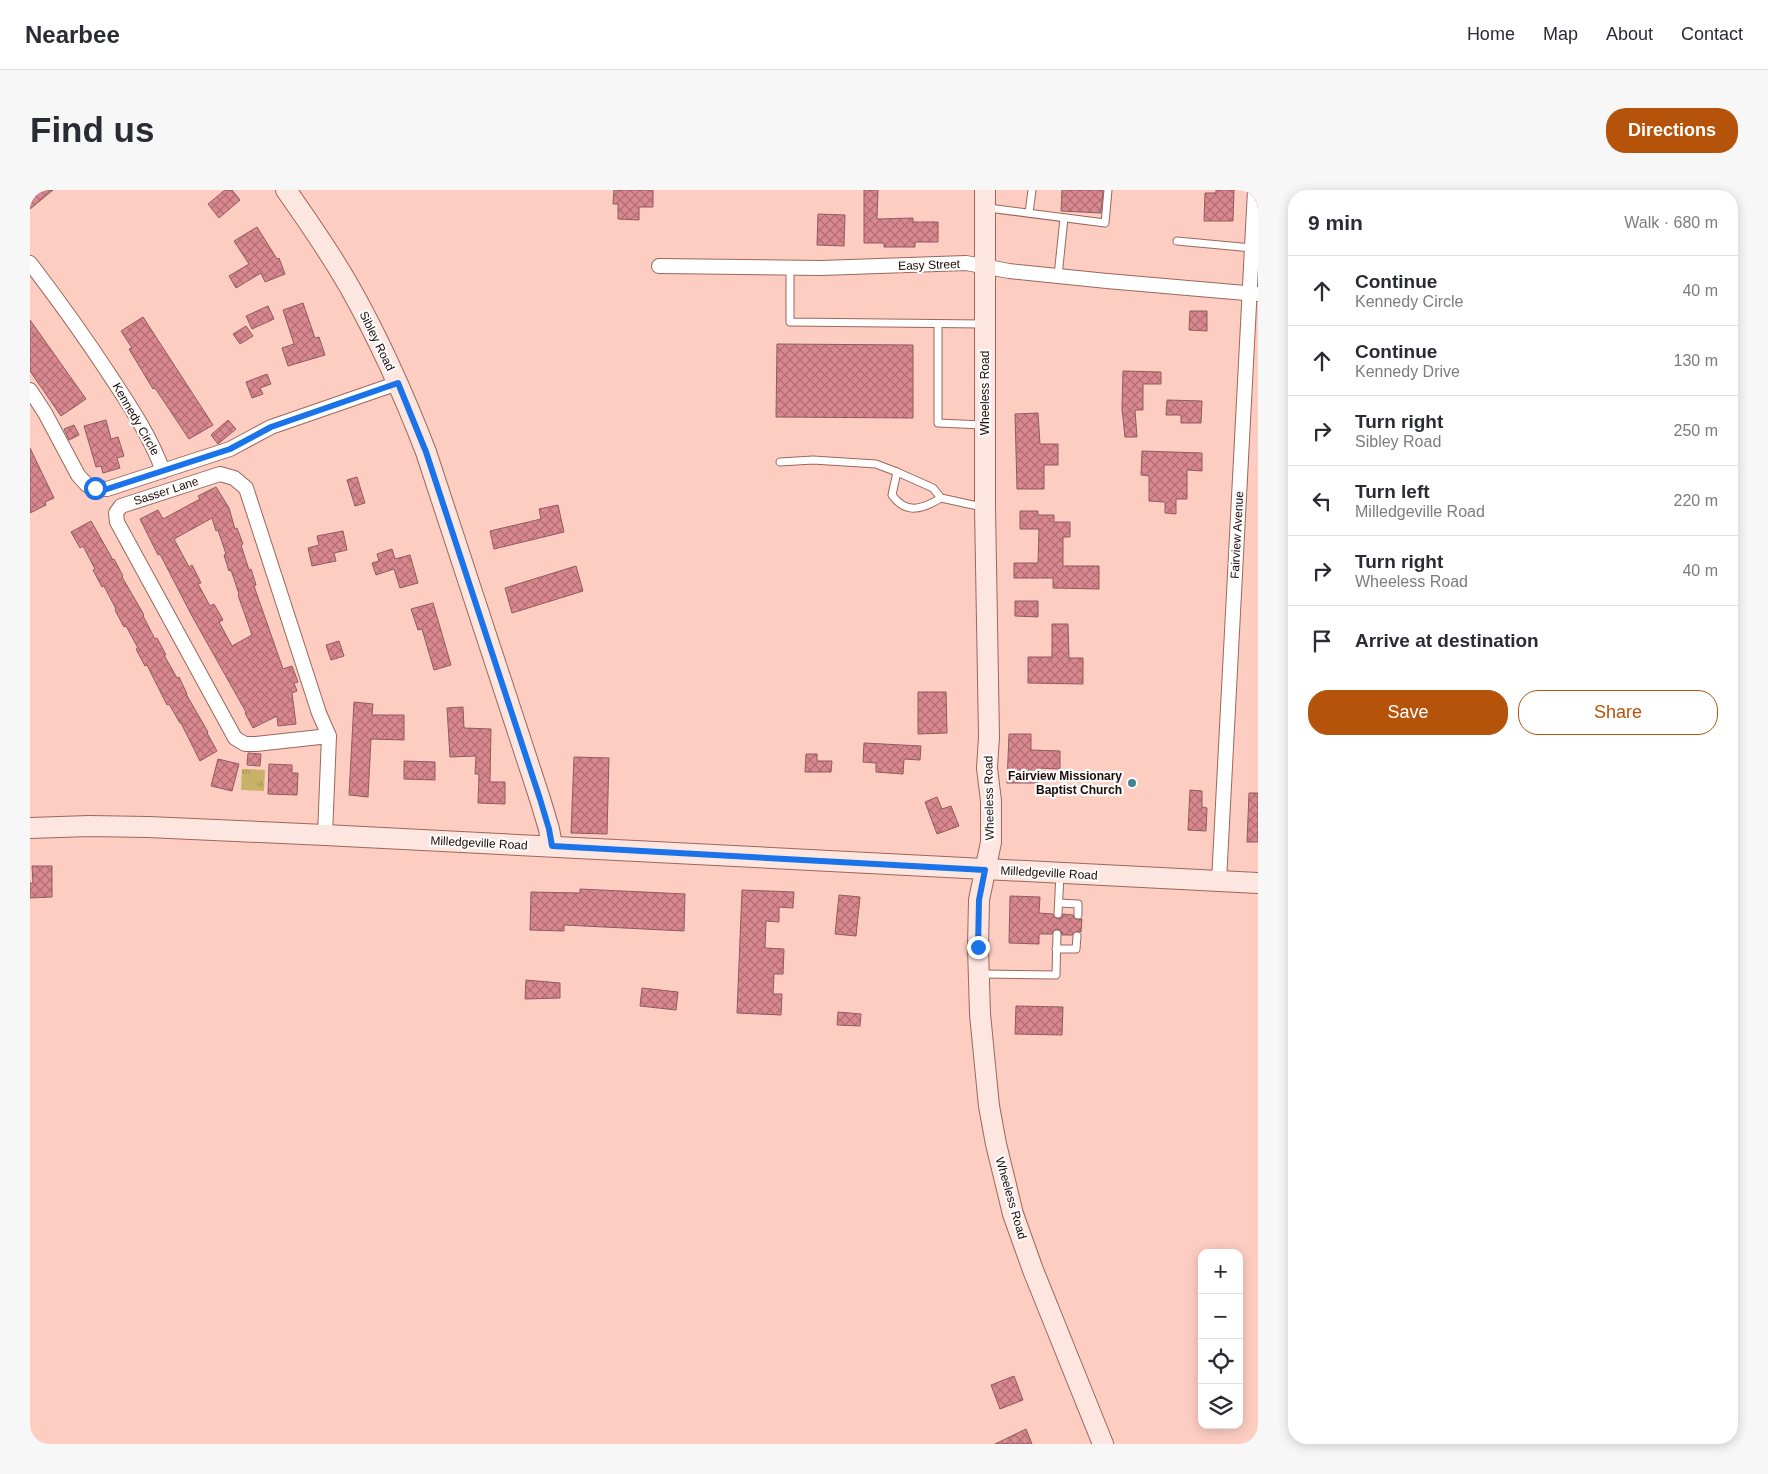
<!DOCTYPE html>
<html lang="en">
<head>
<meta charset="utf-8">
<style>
	:root { --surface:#fff; --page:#f7f7f7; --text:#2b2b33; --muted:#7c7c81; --line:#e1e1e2; --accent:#b45309 }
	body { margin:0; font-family:Arial,sans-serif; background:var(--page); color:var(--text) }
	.controls { position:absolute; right:15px; bottom:15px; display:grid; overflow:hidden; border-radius:10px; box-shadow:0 2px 12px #0003 }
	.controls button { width:45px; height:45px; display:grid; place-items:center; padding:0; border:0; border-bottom:1px solid var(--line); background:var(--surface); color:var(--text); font:25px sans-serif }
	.stop { position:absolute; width:15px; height:15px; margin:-11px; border:4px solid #1a73e8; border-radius:50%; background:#fff }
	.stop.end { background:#1a73e8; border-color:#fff; box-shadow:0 1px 5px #0008 }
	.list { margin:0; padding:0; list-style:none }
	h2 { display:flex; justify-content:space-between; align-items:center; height:65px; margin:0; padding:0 20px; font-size:21px }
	h2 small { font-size:16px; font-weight:400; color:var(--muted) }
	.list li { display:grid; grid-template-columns:32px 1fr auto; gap:15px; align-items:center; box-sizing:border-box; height:70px; padding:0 20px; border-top:1px solid var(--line) }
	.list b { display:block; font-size:19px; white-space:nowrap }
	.list p { margin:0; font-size:16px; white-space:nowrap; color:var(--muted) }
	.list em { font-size:16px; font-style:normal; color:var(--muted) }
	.actions { display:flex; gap:10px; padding:15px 20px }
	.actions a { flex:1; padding:11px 0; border:1px solid var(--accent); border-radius:20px; text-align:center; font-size:18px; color:var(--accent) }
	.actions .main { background:var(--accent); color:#fff }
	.icon { flex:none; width:28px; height:28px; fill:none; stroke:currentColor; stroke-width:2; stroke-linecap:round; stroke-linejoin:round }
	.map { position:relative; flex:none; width:1228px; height:1254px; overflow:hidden; border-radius:20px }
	header { display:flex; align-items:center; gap:30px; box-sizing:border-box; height:70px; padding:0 25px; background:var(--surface); border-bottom:1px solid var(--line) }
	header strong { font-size:24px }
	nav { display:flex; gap:28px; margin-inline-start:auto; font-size:18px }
	.intro { display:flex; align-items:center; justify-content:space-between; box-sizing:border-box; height:120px; padding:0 30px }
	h1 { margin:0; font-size:35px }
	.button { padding:12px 22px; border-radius:20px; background:var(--accent); color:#fff; font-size:18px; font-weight:700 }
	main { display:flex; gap:30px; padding:0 30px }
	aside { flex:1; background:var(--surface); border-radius:20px; box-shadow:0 2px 12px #0003 }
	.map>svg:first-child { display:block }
</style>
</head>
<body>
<header>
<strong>Nearbee</strong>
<nav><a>Home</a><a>Map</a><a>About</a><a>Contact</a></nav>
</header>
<div class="intro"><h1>Find us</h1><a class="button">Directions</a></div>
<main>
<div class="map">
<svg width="1228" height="1254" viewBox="0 0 1228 1254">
	<defs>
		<pattern id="grass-tufts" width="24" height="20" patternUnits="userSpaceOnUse" patternTransform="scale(1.25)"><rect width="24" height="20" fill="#c7b267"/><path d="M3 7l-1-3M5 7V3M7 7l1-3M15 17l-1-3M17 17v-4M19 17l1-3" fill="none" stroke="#aa9858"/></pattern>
		<pattern id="building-cross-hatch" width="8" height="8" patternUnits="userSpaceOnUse" patternTransform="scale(1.25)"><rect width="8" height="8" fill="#da888f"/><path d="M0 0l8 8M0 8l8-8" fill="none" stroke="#b06d73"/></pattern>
	</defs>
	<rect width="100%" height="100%" fill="#fdcdc2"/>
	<polygon fill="url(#grass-tufts)" points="212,579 235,580 234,601 211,600"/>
	<g fill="url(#building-cross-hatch)" stroke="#905b60" fill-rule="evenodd">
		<polygon points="0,0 23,0 0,19"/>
		<polygon points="195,0 202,0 210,10 189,28 178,14"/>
		<polygon points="584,0 623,0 623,17 609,17 609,30 588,29 588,14 583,14"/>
		<polygon points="834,0 848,0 847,29 883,28 883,32 908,32 908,52 885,52 885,57 854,57 854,53 834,53"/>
		<polygon points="1032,0 1073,0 1071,23 1031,21"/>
		<polygon points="1186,0 1204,0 1203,31 1174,31 1175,3 1186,3"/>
		<polygon points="788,24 815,25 814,56 787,55"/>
		<polygon points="227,37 247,69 249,68 255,84 235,92 231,83 206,98 199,86 219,74 204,51"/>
		<polygon points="273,113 285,148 289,147 295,165 258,176 252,158 264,154 253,120"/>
		<polygon points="238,116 244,129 222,139 216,126"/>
		<polygon points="1160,121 1177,121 1177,141 1159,140"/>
		<polygon points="113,127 183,235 159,249 125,198 123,199 99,159 102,158 91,141"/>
		<polygon points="0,130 56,209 31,226 0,181"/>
		<polygon points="216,136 223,146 210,154 203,144"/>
		<polygon points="747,154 883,155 883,228 746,227"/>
		<polygon points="1093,181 1131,182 1131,194 1113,194 1113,220 1105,220 1107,247 1095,247 1092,219"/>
		<polygon points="237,184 241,194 230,198 233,204 222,208 216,192"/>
		<polygon points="1137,210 1172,211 1171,233 1151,233 1151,225 1136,225"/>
		<polygon points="1008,223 1010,254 1028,254 1028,275 1014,275 1014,299 987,299 985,224"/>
		<polygon points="76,230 81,249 88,247 94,266 87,268 90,278 73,283 71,276 66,277 54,236"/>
		<polygon points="198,230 206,239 188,254 181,245"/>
		<polygon points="44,235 49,245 39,250 34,239"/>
		<polygon points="0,258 24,308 15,312 16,315 0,323"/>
		<polygon points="1112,261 1172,263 1172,281 1157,280 1157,309 1146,309 1146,324 1135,323 1135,312 1119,311 1119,286 1111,285"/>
		<polygon points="327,287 335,313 325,316 317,290"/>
		<path d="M186,297L199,318L205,339L207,338L213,354L211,355L219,380L221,379L226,395L224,396L253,479L262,476L268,492L264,493L267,501L262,503L266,534L248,536L247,526L223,538L215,523L216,522L162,426L130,364L128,365L110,329L128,320L133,329L170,309L168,306ZM182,328L186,341L188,340L196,364L194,365L199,381L201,380L209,404L208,405L222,445L202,456L189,432L193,430L184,414L180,416L168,394L171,393L162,375L159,377L144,349Z"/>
		<polygon points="528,315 534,342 464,359 460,341 511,329 509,319"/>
		<polygon points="990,321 1008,321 1008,325 1024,325 1024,332 1040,332 1040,347 1033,347 1033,376 1069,376 1069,399 1023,398 1023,388 984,388 984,373 1008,373 1009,339 990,339"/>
		<polygon points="61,331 83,370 84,369 93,386 92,387 114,425 113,426 125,449 127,448 136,465 134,465 147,488 149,487 157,504 156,504 178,542 177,543 187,561 170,571 151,533 150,533 139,514 137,515 117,475 115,476 106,459 108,458 96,436 94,437 85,420 86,419 74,396 72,397 63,380 65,379 53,356 50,358 41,342"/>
		<polygon points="313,341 317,360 304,363 306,371 282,376 278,358 289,355 287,346"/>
		<polygon points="362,359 365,369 380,365 388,393 370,398 364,379 346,385 342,373 349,371 347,364"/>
		<polygon points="546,376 553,401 482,423 475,398"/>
		<polygon points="985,411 1008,411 1008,427 985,426"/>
		<polygon points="403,413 421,475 404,480 392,439 388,440 381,419"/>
		<polygon points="1022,434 1038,434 1039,468 1053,468 1053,494 998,493 998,467 1022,467"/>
		<polygon points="309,451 314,466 301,470 296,455"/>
		<polygon points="888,502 916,502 917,543 888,544"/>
		<polygon points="324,512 343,514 342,525 374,525 374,550 341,549 338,607 319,605"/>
		<polygon points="433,517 434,538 461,539 460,592 475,592 475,614 448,613 449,584 445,584 446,566 420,567 417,518"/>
		<polygon points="979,544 1001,544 1001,560 1030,561 1030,579 1008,578 1008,593 977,593"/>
		<polygon points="834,553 891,556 890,570 874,569 873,584 846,582 846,573 833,572"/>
		<polygon points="218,563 231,564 230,576 217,575"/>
		<polygon points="776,564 787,564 787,571 802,571 801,582 775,582"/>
		<polygon points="544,567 579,568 577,644 541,643"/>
		<polygon points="188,569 209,574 202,601 181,596"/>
		<polygon points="374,571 405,572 405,590 374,589"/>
		<polygon points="239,574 262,575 262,583 268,583 267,605 238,604"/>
		<polygon points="1160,600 1172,601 1172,617 1177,618 1176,641 1158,640"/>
		<polygon points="1219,603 1228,603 1228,652 1217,652"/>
		<polygon points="907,607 912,619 921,616 929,636 907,644 895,612"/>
		<polygon points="2,676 22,676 22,707 0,708 0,693 3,693"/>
		<polygon points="550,699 655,704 654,741 534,735 534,741 500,740 501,702 550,703"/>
		<polygon points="712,700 764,702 763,718 749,717 749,732 736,731 735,758 754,759 753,784 744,784 743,804 752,804 751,825 707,823"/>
		<polygon points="809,705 830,707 826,746 805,744"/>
		<polygon points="980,706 1010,707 1009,723 1023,724 1024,727 1027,729 1031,728 1033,724 1043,725 1044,728 1048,730 1052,729 1051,742 1047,741 1042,745 1032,745 1031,741 1027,739 1023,741 1022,744 1009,744 1009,754 979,753"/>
		<polygon points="496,790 530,793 530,808 495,809"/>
		<polygon points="612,798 648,802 646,820 610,816"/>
		<polygon points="986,816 1033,817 1032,845 985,844"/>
		<polygon points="808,822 831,824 830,836 807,835"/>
		<polygon points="984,1186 993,1210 970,1219 961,1195"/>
		<polygon points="996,1239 1002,1254 965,1254"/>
	</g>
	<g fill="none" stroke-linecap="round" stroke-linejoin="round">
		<g stroke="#9b675a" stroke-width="9">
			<g id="lane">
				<polyline points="958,18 1075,33 1078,0"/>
				<polyline points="999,23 1002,0"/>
				<polyline points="1147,51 1222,58"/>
				<polyline points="760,78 760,132 953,134"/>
				<polyline points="1028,86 1034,28"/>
				<polyline points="908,134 908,233 953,235"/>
				<polyline points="750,272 783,270 846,274 867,282"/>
				<path d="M911,308C893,319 876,325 862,305L867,282L903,298L911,308L952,317"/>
				<polyline points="1029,713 1048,714 1048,725"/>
				<polyline points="1028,724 1030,684"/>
				<polyline points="1026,759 1046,759 1047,746"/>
				<polyline points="951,784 1026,785 1027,744"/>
			</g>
		</g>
		<g stroke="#9b675a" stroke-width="16">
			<g id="street">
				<path d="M0,73C29,111 57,150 83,190C102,219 121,248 133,281"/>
				<polyline points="629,76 791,78 936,73 979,81 1077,91 1227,104"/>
				<polyline points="0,200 15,223 48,285 57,295 65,298 77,299 200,259 241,237 368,193"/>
				<polyline points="295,645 299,546 289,523 216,298 204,288 190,284 91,316 86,323 87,332 205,548 215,554 226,554 299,546"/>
				<polyline points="1189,691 1225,0"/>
			</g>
		</g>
		<g stroke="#9b675a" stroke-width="22">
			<g id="secondary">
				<path d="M256,0C278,31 300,63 319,96C349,149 374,205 396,262L510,609L519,639L522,656"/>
				<polyline points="955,0 955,317 959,547 957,578 961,611 961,652 949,710 948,757 950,824 959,916 966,954 983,1024 1003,1080 1073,1254"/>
				<polyline points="0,638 59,636 118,637 295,645 1228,693"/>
			</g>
		</g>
		<use href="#lane" stroke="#fff" stroke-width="7"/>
		<use href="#street" stroke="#fff" stroke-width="14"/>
		<use href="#secondary" stroke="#fee6e0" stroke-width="20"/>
	</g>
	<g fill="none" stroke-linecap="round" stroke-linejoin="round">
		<polyline stroke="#1a73e8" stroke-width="6" points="65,298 77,299 200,259 241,237 368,193 396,262 510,609 519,639 522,656 955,680 949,710 948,757"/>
	</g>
	<circle fill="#408392" stroke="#fbfbfb" stroke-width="2" cx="1102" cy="593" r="5"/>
	<g text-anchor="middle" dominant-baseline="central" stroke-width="4.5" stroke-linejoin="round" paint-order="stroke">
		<g font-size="12" fill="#1d0a06" stroke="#fbfbfb">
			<text transform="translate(899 75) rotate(-2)">Easy Street</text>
			<text transform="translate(347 151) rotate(64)">Sibley Road</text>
			<text transform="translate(955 203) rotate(-90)">Wheeless Road</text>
			<text transform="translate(106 229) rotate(60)">Kennedy Circle</text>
			<text transform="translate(136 301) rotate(-18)">Sasser Lane</text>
			<text transform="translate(1207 345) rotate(-87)">Fairview Avenue</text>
			<text transform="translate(959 608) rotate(-91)">Wheeless Road</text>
			<text transform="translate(449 653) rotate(3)">Milledgeville Road</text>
			<text transform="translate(1019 683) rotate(3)">Milledgeville Road</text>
			<text transform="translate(981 1008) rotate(74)">Wheeless Road</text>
		</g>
		<g font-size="12" font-weight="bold" fill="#1d0a06" stroke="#fbfbfb" text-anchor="end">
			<text x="1092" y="586">Fairview Missionary<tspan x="1092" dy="14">Baptist Church</tspan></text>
		</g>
	</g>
</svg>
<div class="controls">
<button>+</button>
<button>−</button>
<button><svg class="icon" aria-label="locate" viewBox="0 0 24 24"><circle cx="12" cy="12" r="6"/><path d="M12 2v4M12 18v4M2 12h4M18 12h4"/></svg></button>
<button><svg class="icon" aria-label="layers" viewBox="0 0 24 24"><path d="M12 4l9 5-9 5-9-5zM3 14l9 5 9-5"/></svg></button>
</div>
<div class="stop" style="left:65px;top:298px"></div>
<div class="stop end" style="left:948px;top:757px"></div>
</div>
<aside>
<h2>9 min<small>Walk · 680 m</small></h2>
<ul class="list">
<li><svg class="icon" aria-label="ahead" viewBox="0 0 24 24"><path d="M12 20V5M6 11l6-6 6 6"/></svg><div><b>Continue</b><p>Kennedy Circle</p></div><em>40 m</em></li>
<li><svg class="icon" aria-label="ahead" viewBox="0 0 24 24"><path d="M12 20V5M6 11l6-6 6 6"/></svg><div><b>Continue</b><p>Kennedy Drive</p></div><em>130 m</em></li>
<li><svg class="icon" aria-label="right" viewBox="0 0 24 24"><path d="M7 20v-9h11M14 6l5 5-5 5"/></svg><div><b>Turn right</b><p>Sibley Road</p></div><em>250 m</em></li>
<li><svg class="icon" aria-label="left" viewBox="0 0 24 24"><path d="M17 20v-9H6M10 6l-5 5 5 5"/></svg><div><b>Turn left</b><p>Milledgeville Road</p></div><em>220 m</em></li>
<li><svg class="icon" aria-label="right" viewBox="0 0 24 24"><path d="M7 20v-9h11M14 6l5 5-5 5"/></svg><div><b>Turn right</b><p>Wheeless Road</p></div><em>40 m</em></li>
<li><svg class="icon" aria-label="arrive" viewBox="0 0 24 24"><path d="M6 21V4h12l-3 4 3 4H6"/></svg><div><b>Arrive at destination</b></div></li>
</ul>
<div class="actions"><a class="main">Save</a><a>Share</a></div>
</aside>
</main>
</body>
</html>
